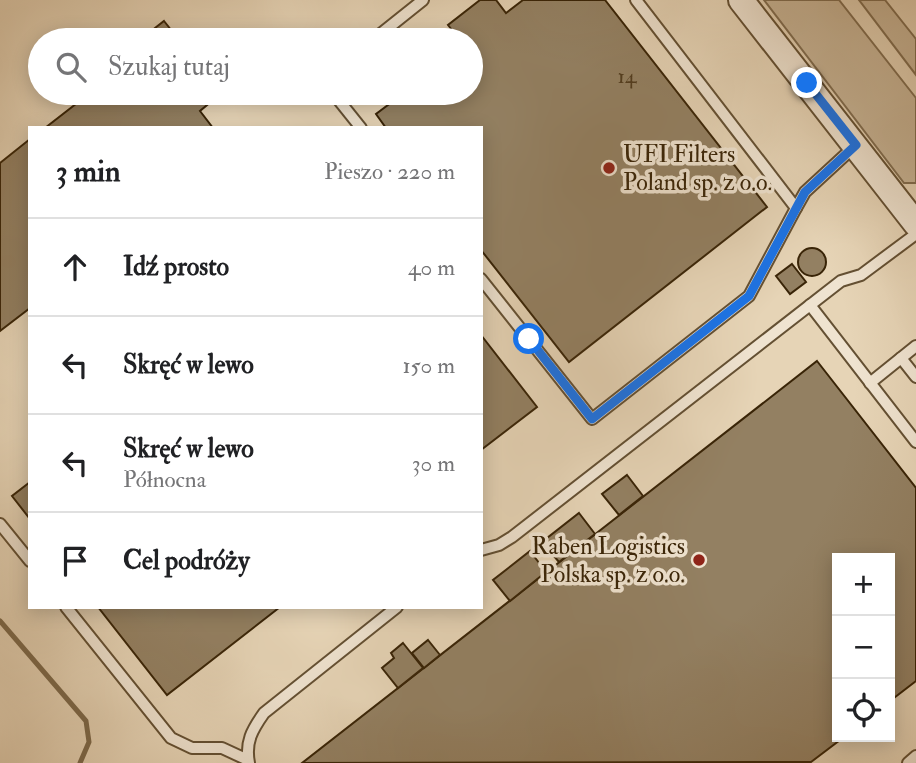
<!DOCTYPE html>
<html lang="pl">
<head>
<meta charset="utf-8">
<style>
	:root { --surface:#fff; --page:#f2f2f2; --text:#202124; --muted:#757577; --line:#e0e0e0 }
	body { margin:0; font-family:"IM FELL Double Pica",serif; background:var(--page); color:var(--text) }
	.controls { position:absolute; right:21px; bottom:21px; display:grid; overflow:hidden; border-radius:0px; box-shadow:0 4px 18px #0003 }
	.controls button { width:63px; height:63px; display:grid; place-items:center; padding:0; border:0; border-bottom:2px solid var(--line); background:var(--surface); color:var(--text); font:35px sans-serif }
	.stop { position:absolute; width:21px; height:21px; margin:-16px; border:5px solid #1a73e8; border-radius:50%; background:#fff }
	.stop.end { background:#1a73e8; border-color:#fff; box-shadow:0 2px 7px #0008 }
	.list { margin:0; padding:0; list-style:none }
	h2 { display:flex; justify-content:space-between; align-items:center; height:91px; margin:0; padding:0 28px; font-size:30px }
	h2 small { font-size:23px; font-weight:400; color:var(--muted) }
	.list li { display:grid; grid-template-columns:46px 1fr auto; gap:21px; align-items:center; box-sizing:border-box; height:98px; padding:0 28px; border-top:2px solid var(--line) }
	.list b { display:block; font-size:26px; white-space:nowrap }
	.list p { margin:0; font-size:23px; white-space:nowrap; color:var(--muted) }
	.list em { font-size:23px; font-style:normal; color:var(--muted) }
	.icon { flex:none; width:38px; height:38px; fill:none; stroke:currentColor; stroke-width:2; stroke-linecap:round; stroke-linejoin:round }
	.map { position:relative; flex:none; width:916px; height:763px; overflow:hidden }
	.search { position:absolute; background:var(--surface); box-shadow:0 4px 18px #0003; left:28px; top:28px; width:455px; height:77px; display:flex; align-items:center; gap:18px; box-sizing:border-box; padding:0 24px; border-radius:38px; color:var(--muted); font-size:26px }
	.panel { position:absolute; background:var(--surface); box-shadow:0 4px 18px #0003; left:28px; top:126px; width:455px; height:483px; border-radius:0px }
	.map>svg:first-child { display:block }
</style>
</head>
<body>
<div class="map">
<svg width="916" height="763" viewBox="0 0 916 763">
	<rect width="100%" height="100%" fill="#e6d4b6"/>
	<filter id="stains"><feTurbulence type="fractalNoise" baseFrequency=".00286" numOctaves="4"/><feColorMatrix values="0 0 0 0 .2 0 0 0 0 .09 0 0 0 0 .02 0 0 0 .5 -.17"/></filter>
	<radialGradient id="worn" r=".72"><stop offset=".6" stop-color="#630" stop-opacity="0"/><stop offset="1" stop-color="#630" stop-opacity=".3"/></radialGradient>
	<g fill="#c9b698" stroke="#816d50" stroke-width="2">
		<polygon points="764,0 839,0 916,98 916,183 904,183"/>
		<polygon points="859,0 885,0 916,39 916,75"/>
	</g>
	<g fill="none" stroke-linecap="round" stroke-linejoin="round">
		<polyline stroke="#7d6a4c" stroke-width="5" points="0,621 86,721 89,742 80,763"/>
	</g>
	<g fill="#938062" stroke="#392407" stroke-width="2">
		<polygon points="480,0 496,0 506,13 523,0 605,0 767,207 569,362 481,250 481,128 386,128 376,114 404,93 471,93 471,40 460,40 448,25"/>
		<polygon points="164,21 179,40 142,40 141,39"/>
		<polygon points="90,93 215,93 210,96 213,100 200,111 213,128 45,128"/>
		<polygon points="30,139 30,308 0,331 0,163"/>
		<circle cx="812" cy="262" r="14"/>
		<polygon points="792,264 806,282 790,294 776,276"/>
		<polygon points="481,335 537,407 481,450"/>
		<polygon points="817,361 916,488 916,681 890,701 890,558 837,558 837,737 844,737 811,762 302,763"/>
		<polygon points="627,475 643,496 619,515 602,494"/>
		<polygon points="30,482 30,519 12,496"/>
		<polygon points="579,513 595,534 559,562 542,542"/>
		<polygon points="530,551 546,572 510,601 493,580"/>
		<polygon points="98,607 280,607 167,695"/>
		<polygon points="428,640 440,655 424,668 412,653"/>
		<polygon points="403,643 423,668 398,688 382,668 394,658 391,653"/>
	</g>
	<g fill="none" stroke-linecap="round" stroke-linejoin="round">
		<g stroke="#645033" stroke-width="14">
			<g id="service">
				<polyline points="373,40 423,0"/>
				<polyline points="333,93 361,128"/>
				<polyline points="796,208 805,192 856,145"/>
				<polyline points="481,279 592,419 749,296 796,208 636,0"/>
				<polyline points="810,305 916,442"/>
				<polyline points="901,358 916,377"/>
				<polyline points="870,383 916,346"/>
				<polyline points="0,524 30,561"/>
				<polyline points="481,550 499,545 512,537 841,281 861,275 916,234"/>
				<polyline points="66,607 171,738 192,748 222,748 248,760"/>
				<path d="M249,763C245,742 252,730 264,713L397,607"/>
				<polyline points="908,763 916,756"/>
			</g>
		</g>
		<g stroke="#645033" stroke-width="28">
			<polyline id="tertiary" points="741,0 916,224"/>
		</g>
		<use href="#service" stroke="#efe3d0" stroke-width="10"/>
		<use href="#tertiary" stroke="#efe3d0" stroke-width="24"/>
	</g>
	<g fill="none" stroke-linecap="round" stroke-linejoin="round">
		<polyline stroke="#1a73e8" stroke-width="9" points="529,339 592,419 749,296 805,192 856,145 807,83"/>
	</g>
	<g fill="#8f2418" stroke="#efe3d0" stroke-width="2.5">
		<circle cx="609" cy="168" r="7"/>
		<circle cx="699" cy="560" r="7"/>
	</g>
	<g text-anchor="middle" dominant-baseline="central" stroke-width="7" stroke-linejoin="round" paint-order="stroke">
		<g font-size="21" fill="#503b1e">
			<text x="627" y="76">14</text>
		</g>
		<g font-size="24" fill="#392407" stroke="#efe3d0" text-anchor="start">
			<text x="623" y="154">UFI Filters<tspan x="623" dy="28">Poland sp. z o.o.</tspan></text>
			<text x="685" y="546" text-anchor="end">Raben Logistics<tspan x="685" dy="28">Polska sp. z o.o.</tspan></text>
		</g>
	</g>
	<rect width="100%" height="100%" filter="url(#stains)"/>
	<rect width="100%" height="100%" fill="url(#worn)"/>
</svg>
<div class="controls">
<button>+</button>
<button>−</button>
<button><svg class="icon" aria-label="locate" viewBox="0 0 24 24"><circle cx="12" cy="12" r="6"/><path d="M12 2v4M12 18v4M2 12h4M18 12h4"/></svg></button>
</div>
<div class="stop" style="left:529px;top:339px"></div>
<div class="stop end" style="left:807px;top:83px"></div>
<div class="search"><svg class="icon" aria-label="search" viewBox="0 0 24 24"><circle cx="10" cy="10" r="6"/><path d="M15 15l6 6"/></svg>Szukaj tutaj</div>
<section class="panel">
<h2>3 min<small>Pieszo · 220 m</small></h2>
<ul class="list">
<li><svg class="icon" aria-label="ahead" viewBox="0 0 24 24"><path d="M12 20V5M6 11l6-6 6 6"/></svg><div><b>Idź prosto</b></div><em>40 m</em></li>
<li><svg class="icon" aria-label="left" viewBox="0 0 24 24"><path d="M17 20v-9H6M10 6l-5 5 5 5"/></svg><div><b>Skręć w lewo</b></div><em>150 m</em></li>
<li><svg class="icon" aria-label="left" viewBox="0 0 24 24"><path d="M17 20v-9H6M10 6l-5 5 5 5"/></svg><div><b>Skręć w lewo</b><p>Północna</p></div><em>30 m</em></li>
<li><svg class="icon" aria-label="arrive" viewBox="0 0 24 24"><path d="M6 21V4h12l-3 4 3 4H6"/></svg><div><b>Cel podróży</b></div></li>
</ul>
</section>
</div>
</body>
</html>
